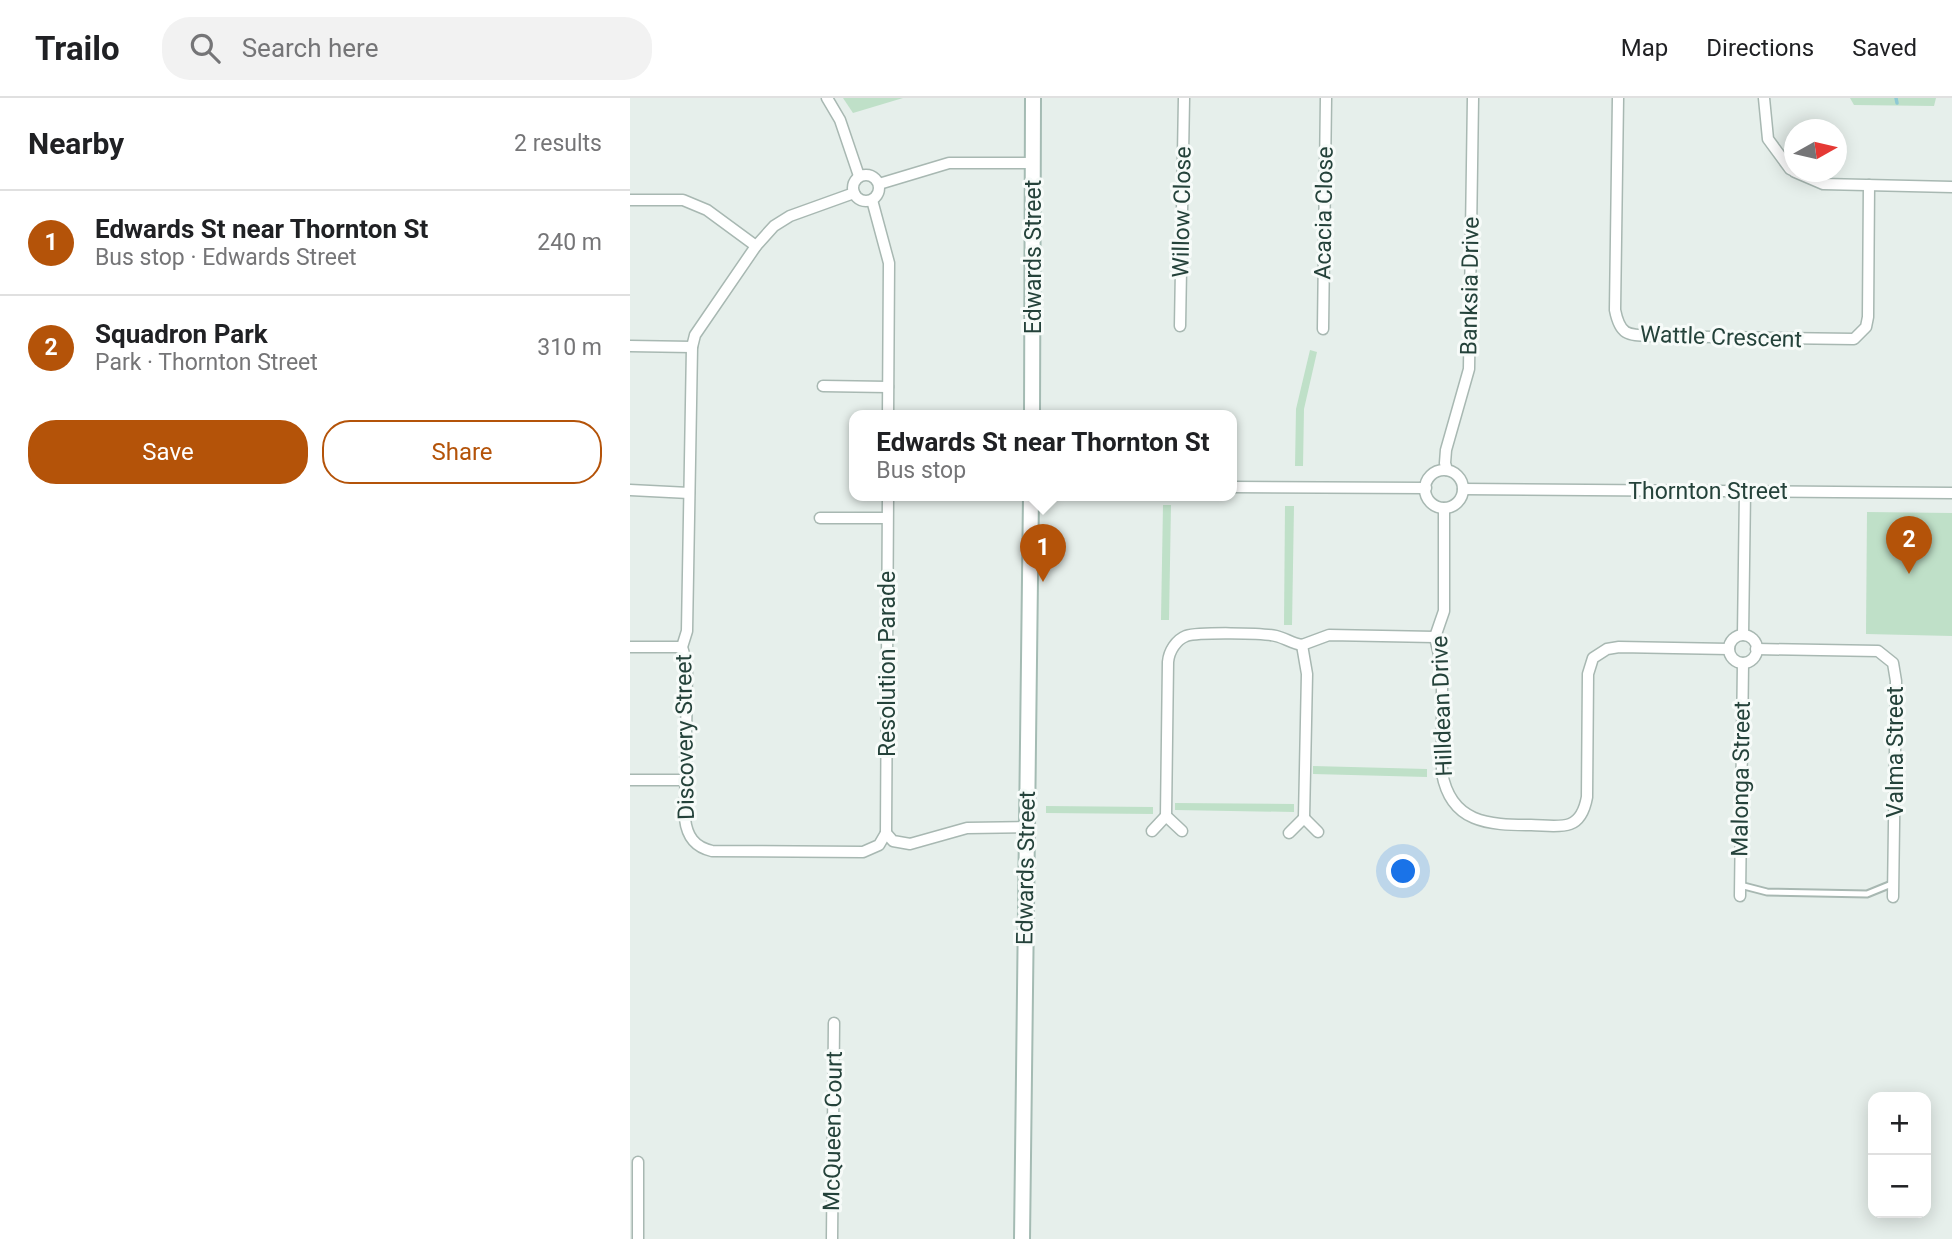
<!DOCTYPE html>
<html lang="en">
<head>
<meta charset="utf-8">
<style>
	:root { --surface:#fff; --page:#f2f2f2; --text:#202124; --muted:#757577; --line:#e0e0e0; --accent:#b45309 }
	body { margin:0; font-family:Roboto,sans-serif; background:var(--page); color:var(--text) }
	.controls { position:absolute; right:21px; bottom:21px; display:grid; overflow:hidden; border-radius:14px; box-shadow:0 4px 18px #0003 }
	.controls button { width:63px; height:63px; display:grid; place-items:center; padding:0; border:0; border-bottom:2px solid var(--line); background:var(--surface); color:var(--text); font:35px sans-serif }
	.compass { position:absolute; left:1154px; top:21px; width:63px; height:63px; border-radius:50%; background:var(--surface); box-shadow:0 4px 18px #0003; rotate:82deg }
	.you { position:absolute; left:774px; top:774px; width:24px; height:24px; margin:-18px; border:5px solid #fff; border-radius:50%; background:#1a73e8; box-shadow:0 0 0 10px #1a73e833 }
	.badge { display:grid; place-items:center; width:46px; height:46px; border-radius:50%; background:var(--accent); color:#fff; font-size:23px; font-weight:700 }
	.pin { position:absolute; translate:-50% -58px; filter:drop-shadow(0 2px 4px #0008) }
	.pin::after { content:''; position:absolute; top:37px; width:24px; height:21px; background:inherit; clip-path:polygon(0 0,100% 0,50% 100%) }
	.popup { position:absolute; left:219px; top:312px; width:388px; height:91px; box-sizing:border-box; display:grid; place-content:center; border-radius:14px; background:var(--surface); filter:drop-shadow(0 2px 5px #0005); font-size:23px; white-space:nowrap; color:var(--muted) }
	.popup b { font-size:26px; color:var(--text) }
	.popup::after { content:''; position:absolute; left:50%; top:100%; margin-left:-14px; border:14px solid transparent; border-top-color:var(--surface) }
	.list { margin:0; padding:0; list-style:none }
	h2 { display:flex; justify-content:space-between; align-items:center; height:91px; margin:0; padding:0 28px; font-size:30px }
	h2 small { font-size:23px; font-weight:400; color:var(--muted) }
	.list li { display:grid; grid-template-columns:46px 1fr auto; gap:21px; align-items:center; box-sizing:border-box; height:105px; padding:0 28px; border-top:2px solid var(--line) }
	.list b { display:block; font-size:26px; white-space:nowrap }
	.list p { margin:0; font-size:23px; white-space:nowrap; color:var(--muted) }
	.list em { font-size:23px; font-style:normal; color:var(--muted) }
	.actions { display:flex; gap:14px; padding:21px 28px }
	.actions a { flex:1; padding:16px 0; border:2px solid var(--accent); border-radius:28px; text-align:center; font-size:24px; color:var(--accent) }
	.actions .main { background:var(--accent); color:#fff }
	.icon { flex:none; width:38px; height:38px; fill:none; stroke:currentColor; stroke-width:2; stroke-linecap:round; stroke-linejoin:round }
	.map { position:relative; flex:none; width:1322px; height:1141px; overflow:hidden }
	header { display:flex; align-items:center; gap:42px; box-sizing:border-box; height:98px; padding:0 35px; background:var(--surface); border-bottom:2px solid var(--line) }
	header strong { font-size:33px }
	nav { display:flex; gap:38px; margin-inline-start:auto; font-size:24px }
	.search { width:490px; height:63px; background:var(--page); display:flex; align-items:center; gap:18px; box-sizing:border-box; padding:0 24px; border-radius:28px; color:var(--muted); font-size:26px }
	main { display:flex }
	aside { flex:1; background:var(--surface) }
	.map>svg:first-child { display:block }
</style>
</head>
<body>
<header>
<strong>Trailo</strong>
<div class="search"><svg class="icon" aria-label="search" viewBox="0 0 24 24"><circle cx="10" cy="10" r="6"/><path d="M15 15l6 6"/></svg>Search here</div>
<nav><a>Map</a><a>Directions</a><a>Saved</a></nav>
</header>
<main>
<aside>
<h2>Nearby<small>2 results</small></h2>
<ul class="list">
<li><span class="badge">1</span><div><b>Edwards St near Thornton St</b><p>Bus stop · Edwards Street</p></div><em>240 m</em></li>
<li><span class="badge">2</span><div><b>Squadron Park</b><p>Park · Thornton Street</p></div><em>310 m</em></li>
</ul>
<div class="actions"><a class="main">Save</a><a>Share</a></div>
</aside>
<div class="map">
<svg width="1322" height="1141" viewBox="0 0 1322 1141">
	<rect width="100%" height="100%" fill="#e6efeb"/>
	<g fill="#bfe0c8">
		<polygon points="213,0 273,0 223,15"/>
		<polygon points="1220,0 1306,0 1304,8 1224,7"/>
		<polygon points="680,252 687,254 674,311 673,368 665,368 666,311"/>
		<polygon points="533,407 541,407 539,522 531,522"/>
		<polygon points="655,408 664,408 662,527 654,527"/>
		<polygon points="1237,414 1322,415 1322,538 1236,536"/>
		<polygon points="683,668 797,671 797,679 683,676"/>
		<polygon points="545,705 664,706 664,714 545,712"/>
		<polygon points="416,708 523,709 523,716 416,715"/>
	</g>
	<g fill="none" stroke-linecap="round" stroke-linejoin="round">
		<polyline stroke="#8ec9d4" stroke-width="3.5" points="1266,0 1267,5"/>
		<g stroke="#a8b8b2" stroke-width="9">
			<polyline id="lane" points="1110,787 1137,794 1237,796 1264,785"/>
		</g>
		<g stroke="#a8b8b2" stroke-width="13">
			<g id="street">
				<polyline points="197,0 210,22 229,78"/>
				<path d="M988,0L985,212C990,237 997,237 1021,238L1224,241L1236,229L1238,219L1239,87"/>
				<polyline points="1134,0 1138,41 1160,71 1164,73"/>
				<polyline points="1165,74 1193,86 1322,89"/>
				<circle cx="236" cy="90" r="13"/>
				<polyline points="249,86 319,65 404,65"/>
				<path d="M224,95L160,118L144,128L126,148L65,237L62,249L57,533L52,549L57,566L55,721C57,738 64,749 82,753L233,754L249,747L256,735L263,743L280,746L337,730L397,729"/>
				<polyline points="0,102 53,102 77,112 126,148"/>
				<polyline points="242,102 259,165 258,318"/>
				<polyline points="550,228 554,0"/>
				<polyline points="693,231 696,0"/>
				<polyline points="0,248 62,249"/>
				<polyline points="193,288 258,289"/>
				<polyline points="817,372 815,365 816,352 839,271 843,0"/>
				<circle cx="814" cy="391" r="19"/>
				<polyline points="602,389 796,390"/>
				<polyline points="833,391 1322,395"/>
				<polyline points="0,392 59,395"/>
				<path d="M814,410V513L805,539L812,570V675C821,725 858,727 901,727C913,727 929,730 940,726C951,722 955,710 957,699L958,576L963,560L977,551L989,549L1099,551"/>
				<polyline points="190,420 257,420"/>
				<polyline points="1113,537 1115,393"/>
				<circle cx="1113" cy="551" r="14"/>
				<polyline points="672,547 677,576 674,720"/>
				<polyline points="672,547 699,537 805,539"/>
				<polyline points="0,549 52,549"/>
				<polyline points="1126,551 1248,553 1263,565 1266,583 1263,799"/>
				<polyline points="0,682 55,682"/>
				<path d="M536,718L538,564C539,553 546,542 556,538C569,534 632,535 646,538C655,540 663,546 672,547"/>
				<polyline points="522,733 536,718 552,733"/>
				<polyline points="256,735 258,398"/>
				<polyline points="659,735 674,720 688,734"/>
				<polyline points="1110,798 1113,565"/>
				<polyline points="8,1141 8,1064"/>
				<polyline points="202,1141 204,925"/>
			</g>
		</g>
		<g stroke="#a4bbb3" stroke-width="18">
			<g id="secondary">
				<polyline points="402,318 403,0"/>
				<polyline points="392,1141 401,398"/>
			</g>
		</g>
		<use href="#lane" stroke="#fff" stroke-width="5"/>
		<use href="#street" stroke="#fff" stroke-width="10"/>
		<use href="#secondary" stroke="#fff" stroke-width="14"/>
	</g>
	<g text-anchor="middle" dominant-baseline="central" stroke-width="6" stroke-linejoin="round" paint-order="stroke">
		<g font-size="23" fill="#24423a" stroke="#f7fbf9">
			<text transform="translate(552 114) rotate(-89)">Willow Close</text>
			<text transform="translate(694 115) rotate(-89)">Acacia Close</text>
			<text transform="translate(403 159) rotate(-90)">Edwards Street</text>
			<text transform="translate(840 188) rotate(-89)">Banksia Drive</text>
			<text transform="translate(1091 239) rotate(2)">Wattle Crescent</text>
			<text x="1078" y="393">Thornton Street</text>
			<text transform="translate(257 566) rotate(-90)">Resolution Parade</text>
			<text transform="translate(812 608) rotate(-92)">Hilldean Drive</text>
			<text transform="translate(55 639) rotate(-91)">Discovery Street</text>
			<text transform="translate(1265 654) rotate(-90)">Valma Street</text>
			<text transform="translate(1111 681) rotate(-89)">Malonga Street</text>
			<text transform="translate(396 770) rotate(-89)">Edwards Street</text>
			<text transform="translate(203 1033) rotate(-89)">McQueen Court</text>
		</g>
	</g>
</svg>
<div class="controls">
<button>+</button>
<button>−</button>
</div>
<svg class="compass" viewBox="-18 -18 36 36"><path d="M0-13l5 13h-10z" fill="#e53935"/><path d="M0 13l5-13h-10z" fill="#757577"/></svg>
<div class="you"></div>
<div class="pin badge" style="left:413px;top:484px">1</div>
<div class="popup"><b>Edwards St near Thornton St</b>Bus stop</div>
<div class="pin badge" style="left:1279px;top:476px">2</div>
</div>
</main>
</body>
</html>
